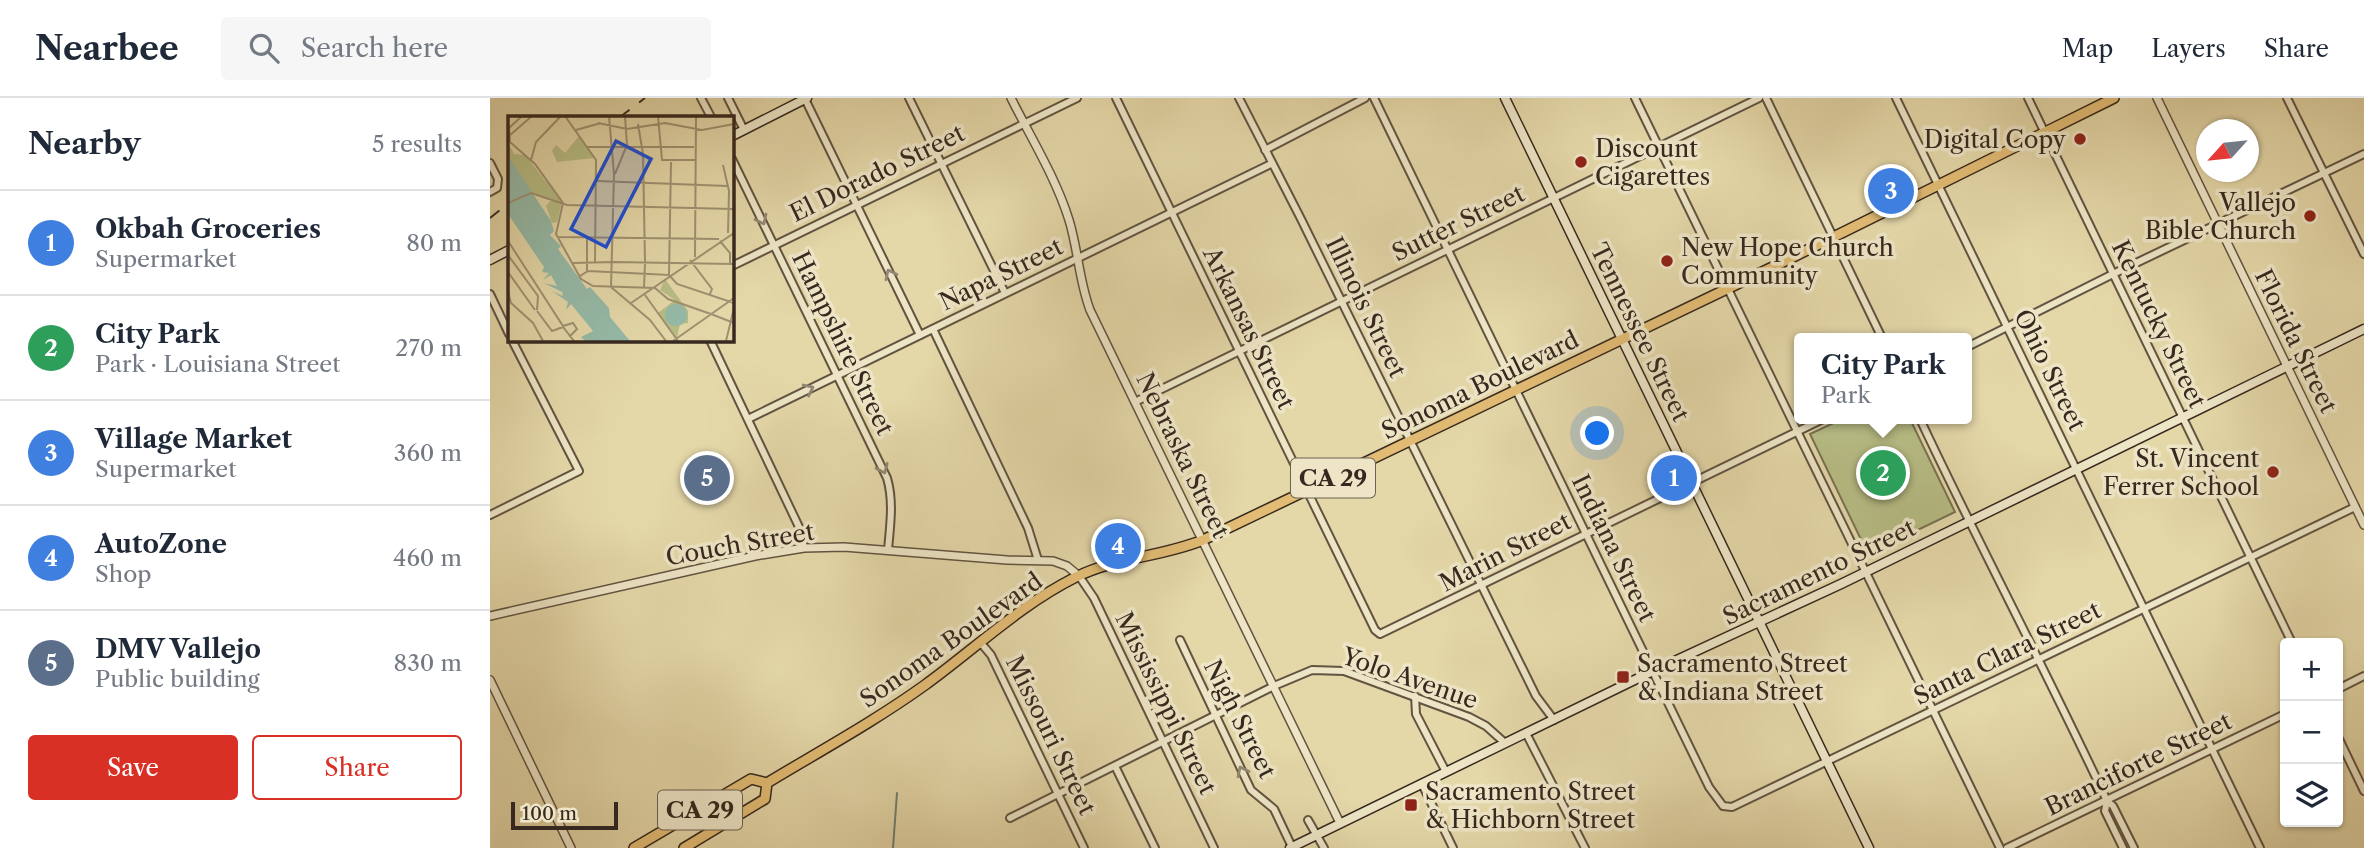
<!DOCTYPE html>
<html lang="en">
<head>
<meta charset="utf-8">
<style>
	:root { --surface:#fff; --page:#f6f6f7; --text:#1f2937; --muted:#747a83; --line:#e0e1e3; --accent:#d93025 }
	body { margin:0; font-family:"Libre Caslon Text",serif; background:var(--page); color:var(--text) }
	.controls { position:absolute; right:21px; bottom:21px; display:grid; overflow:hidden; border-radius:7px; box-shadow:0 2px 5px #0004 }
	.controls button { width:63px; height:63px; display:grid; place-items:center; padding:0; border:0; border-bottom:2px solid var(--line); background:var(--surface); color:var(--text); font:35px sans-serif }
	.compass { position:absolute; left:1706px; top:21px; width:63px; height:63px; border-radius:50%; background:var(--surface); box-shadow:0 2px 5px #0004; rotate:243deg }
	.scale { position:absolute; left:21px; bottom:18px; width:107px; box-sizing:border-box; padding-left:7px; border:4px solid #37291f; border-top:0; font-size:19px; line-height:24px; white-space:nowrap; color:#37291f; -webkit-text-stroke:5px #ede5c6; paint-order:stroke }
	.you { position:absolute; left:1108px; top:336px; width:24px; height:24px; margin:-18px; border:5px solid #fff; border-radius:50%; background:#1a73e8; box-shadow:0 0 0 10px #1a73e833 }
	.badge { display:grid; place-items:center; width:46px; height:46px; border-radius:50%; background:var(--accent); color:#fff; font-size:23px; font-weight:700 }
	.pin { position:absolute; translate:-50% -50%; border:4px solid #fff; box-shadow:0 2px 7px #0006 }
	.popup { position:absolute; left:1304px; top:235px; width:178px; height:91px; box-sizing:border-box; display:grid; place-content:center; border-radius:7px; background:var(--surface); filter:drop-shadow(0 2px 5px #0005); font-size:23px; white-space:nowrap; color:var(--muted) }
	.popup b { font-size:26px; color:var(--text) }
	.popup::after { content:''; position:absolute; left:50%; top:100%; margin-left:-14px; border:14px solid transparent; border-top-color:var(--surface) }
	.list { margin:0; padding:0; list-style:none }
	h2 { display:flex; justify-content:space-between; align-items:center; height:91px; margin:0; padding:0 28px; font-size:30px }
	h2 small { font-size:23px; font-weight:400; color:var(--muted) }
	.list li { display:grid; grid-template-columns:46px 1fr auto; gap:21px; align-items:center; box-sizing:border-box; height:105px; padding:0 28px; border-top:2px solid var(--line) }
	.list b { display:block; font-size:26px; white-space:nowrap }
	.list p { margin:0; font-size:23px; white-space:nowrap; color:var(--muted) }
	.list em { font-size:23px; font-style:normal; color:var(--muted) }
	.actions { display:flex; gap:14px; padding:21px 28px }
	.actions a { flex:1; padding:16px 0; border:2px solid var(--accent); border-radius:7px; text-align:center; font-size:24px; color:var(--accent) }
	.actions .main { background:var(--accent); color:#fff }
	.icon { flex:none; width:38px; height:38px; fill:none; stroke:currentColor; stroke-width:2; stroke-linecap:round; stroke-linejoin:round }
	.map { position:relative; flex:none; width:1874px; height:750px; overflow:hidden }
	header { display:flex; align-items:center; gap:42px; box-sizing:border-box; height:98px; padding:0 35px; background:var(--surface); border-bottom:2px solid var(--line) }
	header strong { font-size:33px }
	nav { display:flex; gap:38px; margin-inline-start:auto; font-size:24px }
	.search { width:490px; height:63px; background:var(--page); display:flex; align-items:center; gap:18px; box-sizing:border-box; padding:0 24px; border-radius:7px; color:var(--muted); font-size:26px }
	main { display:flex }
	aside { flex:1; background:var(--surface) }
	.map>svg:first-child { display:block }
</style>
</head>
<body>
<header>
<strong>Nearbee</strong>
<div class="search"><svg class="icon" aria-label="search" viewBox="0 0 24 24"><circle cx="10" cy="10" r="6"/><path d="M15 15l6 6"/></svg>Search here</div>
<nav><a>Map</a><a>Layers</a><a>Share</a></nav>
</header>
<main>
<aside>
<h2>Nearby<small>5 results</small></h2>
<ul class="list">
<li><span class="badge" style="background:#3f7fe0">1</span><div><b>Okbah Groceries</b><p>Supermarket</p></div><em>80 m</em></li>
<li><span class="badge" style="background:#2e9e5b">2</span><div><b>City Park</b><p>Park · Louisiana Street</p></div><em>270 m</em></li>
<li><span class="badge" style="background:#3f7fe0">3</span><div><b>Village Market</b><p>Supermarket</p></div><em>360 m</em></li>
<li><span class="badge" style="background:#3f7fe0">4</span><div><b>AutoZone</b><p>Shop</p></div><em>460 m</em></li>
<li><span class="badge" style="background:#5c6f8a">5</span><div><b>DMV Vallejo</b><p>Public building</p></div><em>830 m</em></li>
</ul>
<div class="actions"><a class="main">Save</a><a>Share</a></div>
</aside>
<div class="map">
<svg width="1874" height="750" viewBox="0 0 1874 750">
	<rect width="100%" height="100%" fill="#e4d7a8"/>
	<filter id="stains"><feTurbulence type="fractalNoise" baseFrequency=".00286" numOctaves="4"/><feColorMatrix values="0 0 0 0 .2 0 0 0 0 .09 0 0 0 0 .02 0 0 0 .5 -.17"/></filter>
	<radialGradient id="worn" r=".72"><stop offset=".6" stop-color="#630" stop-opacity="0"/><stop offset="1" stop-color="#630" stop-opacity=".3"/></radialGradient>
	<polygon fill="#b7bd85" stroke="#777352" stroke-width="2" points="1352,321 1420,321 1465,414 1378,456 1320,336"/>
	<g fill="none" stroke-linecap="round" stroke-linejoin="round">
		<polyline stroke="#6f8071" stroke-width="2" points="403,750 407,695"/>
		<g stroke="#625441" stroke-width="10">
			<g id="minor">
				<polyline points="211,0 221,19"/>
				<polyline points="238,0 254,32"/>
				<polyline points="419,0 515,195"/>
				<polyline points="626,0 885,532 890,536 1333,321"/>
				<polyline points="749,0 811,121 1046,598 1064,622"/>
				<polyline points="884,0 1219,689 1233,708 1242,709 1865,409"/>
				<polyline points="1145,0 1510,750"/>
				<polyline points="1276,0 1392,240"/>
				<polyline points="1406,0 1770,750"/>
				<polyline points="1538,0 1802,545"/>
				<polyline points="1797,0 1874,156"/>
				<polyline points="315,1 430,237"/>
				<polyline points="775,52 875,0"/>
				<path d="M242,61L397,380C404,404 400,428 398,452"/>
				<polyline points="0,65 8,81 7,90 0,94"/>
				<polyline points="242,168 587,0"/>
				<polyline points="0,196 19,236"/>
				<polyline points="443,231 538,430 548,462"/>
				<polyline points="220,242 309,429 314,450"/>
				<polyline points="1477,249 1623,176 1874,56"/>
				<polyline points="645,304 1269,0"/>
				<polyline points="258,321 781,66"/>
				<path d="M1430,321C1490,449 1557,574 1617,703L1623,708L1644,750"/>
				<polyline points="0,417 89,373 22,242"/>
				<polyline points="589,478 604,500 724,750"/>
				<polyline points="690,542 761,692 784,711 802,749"/>
				<polyline points="490,544 501,557 594,750"/>
				<polyline points="1848,591 1874,578"/>
				<polyline points="925,598 926,616 956,674"/>
				<polyline points="1036,635 1095,750"/>
				<polyline points="1848,639 1874,693"/>
				<polyline points="625,668 665,750"/>
				<polyline points="932,686 963,750"/>
				<polyline points="1617,703 1615,713 1633,750"/>
				<polyline points="520,720 784,588 822,572 854,573 979,619 996,628 1015,645"/>
				<polyline points="818,722 834,750"/>
				<polyline points="1517,750 1795,616"/>
			</g>
		</g>
		<g stroke="#625441" stroke-width="10">
			<g id="tertiary">
				<path d="M521,0C541,40 566,80 579,122C588,151 589,183 600,212L850,725"/>
				<polyline points="1667,0 1874,427"/>
				<polyline points="0,518 265,458 314,450 354,449 517,462 563,463 577,468 589,478"/>
				<polyline points="0,582 81,750"/>
			</g>
		</g>
		<g stroke="#37291f" stroke-width="11">
			<g id="secondary">
				<polyline points="1015,0 1379,750"/>
				<polyline points="242,38 317,0"/>
				<polyline points="0,162 19,152"/>
				<polyline points="800,750 1163,573 1351,486 1874,231"/>
			</g>
		</g>
		<g stroke="#37291f" stroke-width="12">
			<g id="primary">
				<path d="M144,750L261,681L277,685C330,653 385,623 435,587C486,550 530,507 586,479C626,459 672,459 713,442L1291,165L1624,0"/>
				<polyline points="194,750 275,701 277,685"/>
			</g>
		</g>
		<use href="#minor" stroke="#ede5c6" stroke-width="6"/>
		<use href="#tertiary" stroke="#ede5c6" stroke-width="7"/>
		<use href="#secondary" stroke="#ede5c6" stroke-width="8"/>
		<use href="#primary" stroke="#e2bc74" stroke-width="9"/>
		<g stroke="#37291f" stroke-width="2" stroke-dasharray="12 12" stroke-linecap="butt">
			<polyline points="130,19 155,0"/>
			<polyline points="0,120 19,105"/>
		</g>
	</g>
	<defs><path id="oneway-chevron" d="M-2-3.5L2.5 0L-2 3.5" fill="none" stroke-width="1.6" stroke-linecap="round" stroke-linejoin="round" transform="scale(1.75)"/></defs>
	<g stroke="#928772">
		<use href="#oneway-chevron" transform="translate(272 122) rotate(64)"/>
		<use href="#oneway-chevron" transform="translate(400 176) rotate(-116)"/>
		<use href="#oneway-chevron" transform="translate(319 291) rotate(-26)"/>
		<use href="#oneway-chevron" transform="translate(393 371) rotate(66)"/>
		<use href="#oneway-chevron" transform="translate(752 673) rotate(-116)"/>
	</g>
	<g fill="#8f2418" stroke="#ede5c6" stroke-width="2.5">
		<circle cx="1590" cy="41" r="7"/>
		<circle cx="1091" cy="64" r="7"/>
		<circle cx="1820" cy="118" r="7"/>
		<circle cx="1177" cy="163" r="7"/>
		<circle cx="1783" cy="374" r="7"/>
		<rect x="1126" y="572" width="14" height="14" rx="3.5"/>
		<rect x="914" y="700" width="14" height="14" rx="3.5"/>
	</g>
	<g text-anchor="middle" dominant-baseline="central" stroke-width="7" stroke-linejoin="round" paint-order="stroke">
		<g fill="#ede5c6" stroke="#6e6151" stroke-width="2">
			<rect x="801" y="360.5" width="84" height="39" rx="5"/>
			<rect x="168" y="692.5" width="84" height="39" rx="5"/>
		</g>
		<g font-size="23" font-weight="bold" fill="#37291f">
			<text x="843" y="380">CA 29</text>
			<text x="210" y="712">CA 29</text>
		</g>
		<g font-size="24" fill="#37291f" stroke="#ede5c6" text-anchor="start">
			<text x="1576" y="41" text-anchor="end">Digital Copy</text>
			<text x="1105" y="50">Discount<tspan x="1105" dy="28">Cigarettes</tspan></text>
			<text x="1806" y="104" text-anchor="end">Vallejo<tspan x="1806" dy="28">Bible Church</tspan></text>
			<text x="1191" y="149">New Hope Church<tspan x="1191" dy="28">Community</tspan></text>
			<text x="1769" y="360" text-anchor="end">St. Vincent<tspan x="1769" dy="28">Ferrer School</tspan></text>
			<text x="1147" y="565">Sacramento Street<tspan x="1147" dy="28">&amp; Indiana Street</tspan></text>
			<text x="935" y="693">Sacramento Street<tspan x="935" dy="28">&amp; Hichborn Street</tspan></text>
		</g>
		<g font-size="24" fill="#37291f" stroke="#ede5c6">
			<text transform="translate(387 75) rotate(-26)">El Dorado Street</text>
			<text transform="translate(968 125) rotate(-26)">Sutter Street</text>
			<text transform="translate(511 176) rotate(-26)">Napa Street</text>
			<text transform="translate(876 209) rotate(64)">Illinois Street</text>
			<text transform="translate(1669 226) rotate(64)">Kentucky Street</text>
			<text transform="translate(759 230) rotate(64)">Arkansas Street</text>
			<text transform="translate(1150 234) rotate(64)">Tennessee Street</text>
			<text transform="translate(1806 243) rotate(64)">Florida Street</text>
			<text transform="translate(353 245) rotate(64)">Hampshire Street</text>
			<text transform="translate(1560 272) rotate(64)">Ohio Street</text>
			<text transform="translate(990 287) rotate(-26)">Sonoma Boulevard</text>
			<text transform="translate(693 357) rotate(64)">Nebraska Street</text>
			<text transform="translate(250 446) rotate(-10)">Couch Street</text>
			<text transform="translate(1124 450) rotate(64)">Indiana Street</text>
			<text transform="translate(1015 454) rotate(-27)">Marin Street</text>
			<text transform="translate(1329 474) rotate(-26)">Sacramento Street</text>
			<text transform="translate(461 542) rotate(-35)">Sonoma Boulevard</text>
			<text transform="translate(1517 555) rotate(-26)">Santa Clara Street</text>
			<text transform="translate(920 580) rotate(19)">Yolo Avenue</text>
			<text transform="translate(676 605) rotate(64)">Mississippi Street</text>
			<text transform="translate(750 621) rotate(63)">Nigh Street</text>
			<text transform="translate(561 637) rotate(64)">Missouri Street</text>
			<text transform="translate(1648 666) rotate(-26)">Branciforte Street</text>
		</g>
	</g>
	<g transform="translate(18 18)">
		<rect width="226" height="226" fill="#e4d7a8"/>
		<path d="M71,20L86,42L49,46L44,35L48,29L57,37ZM0,26L6,38L17,39L54,86L49,106L44,107L38,90L44,83L20,77L0,41ZM157,163L180,195V207L172,208L169,222L150,197L167,184L152,174Z" fill="#b7bd85"/>
		<path d="M0,40L43,105L46,115L42,119L53,130L50,133L79,173L82,171L101,192L102,201L122,225H77L73,221L85,215L63,188L58,194L60,186L44,175L55,180L54,176L36,167L49,170L43,159L35,164L41,157L34,156L36,151L0,98ZM157 199a11 11 0 1 1 22 0a11 11 0 1 1-22 0Z" fill="#95baa8"/>
		<path fill="none" stroke="#95baa8" stroke-width="3.5" d="M35,144L41,143L51,154L59,153M63,153L58,156V165L105,225"/>
		<path fill="none" stroke="#9f9171" stroke-width="2" d="M14,0L1,12L2,26L27,48L55,87L48,118L73,163L85,170L147,172L160,183L203,198M57,0L88,44L87,146M101,0L106,58L103,171L142,204L158,225M150,0L154,44H188M90,7L119,13L157,7L194,14L226,8M130,8L135,38L137,146M68,14L93,7M226,14V43M1,20L24,0M79,31H186M23,44L28,26L53,0M215,49L221,75L220,117M107,58L119,29L117,0M89,65L219,70M0,87L23,77L59,89L226,93M49,121L211,123M0,125L55,210L65,207L69,213L62,220L66,225M212,125L222,137V148M0,139L30,180L29,194M187,141L188,0M182,144L204,173L202,178M105,146L226,148M65,147L106,146M0,156L27,194M79,156V121M161,159L169,168L226,187M72,160L80,155L161,159L163,46M136,171L137,148M0,176L3,187L25,207L35,225M137,179L170,225M123,187L226,117M29,195L44,215L55,211L62,220M203,198L226,207M165,225L226,182M218,225L226,192"/>
		<path fill="#1d4ed8" fill-opacity="0.15" stroke="#1d4ed8" stroke-width="3.5" d="M108,25L143,43L98,131L63,113Z"/>
		<rect width="226" height="226" fill="none" stroke="#37291f" stroke-width="3.5"/>
	</g>
	<rect width="100%" height="100%" filter="url(#stains)"/>
	<rect width="100%" height="100%" fill="url(#worn)"/>
</svg>
<div class="controls">
<button>+</button>
<button>−</button>
<button><svg class="icon" aria-label="layers" viewBox="0 0 24 24"><path d="M12 4l9 5-9 5-9-5zM3 14l9 5 9-5"/></svg></button>
</div>
<svg class="compass" viewBox="-18 -18 36 36"><path d="M0-13l5 13h-10z" fill="#e53935"/><path d="M0 13l5-13h-10z" fill="#747a83"/></svg>
<div class="scale">100 m</div>
<div class="you"></div>
<div class="pin badge" style="left:1184px;top:380px;background:#3f7fe0">1</div>
<div class="pin badge" style="left:1393px;top:375px;background:#2e9e5b">2</div>
<div class="popup"><b>City Park</b>Park</div>
<div class="pin badge" style="left:1401px;top:93px;background:#3f7fe0">3</div>
<div class="pin badge" style="left:628px;top:448px;background:#3f7fe0">4</div>
<div class="pin badge" style="left:217px;top:380px;background:#5c6f8a">5</div>
</div>
</main>
</body>
</html>
